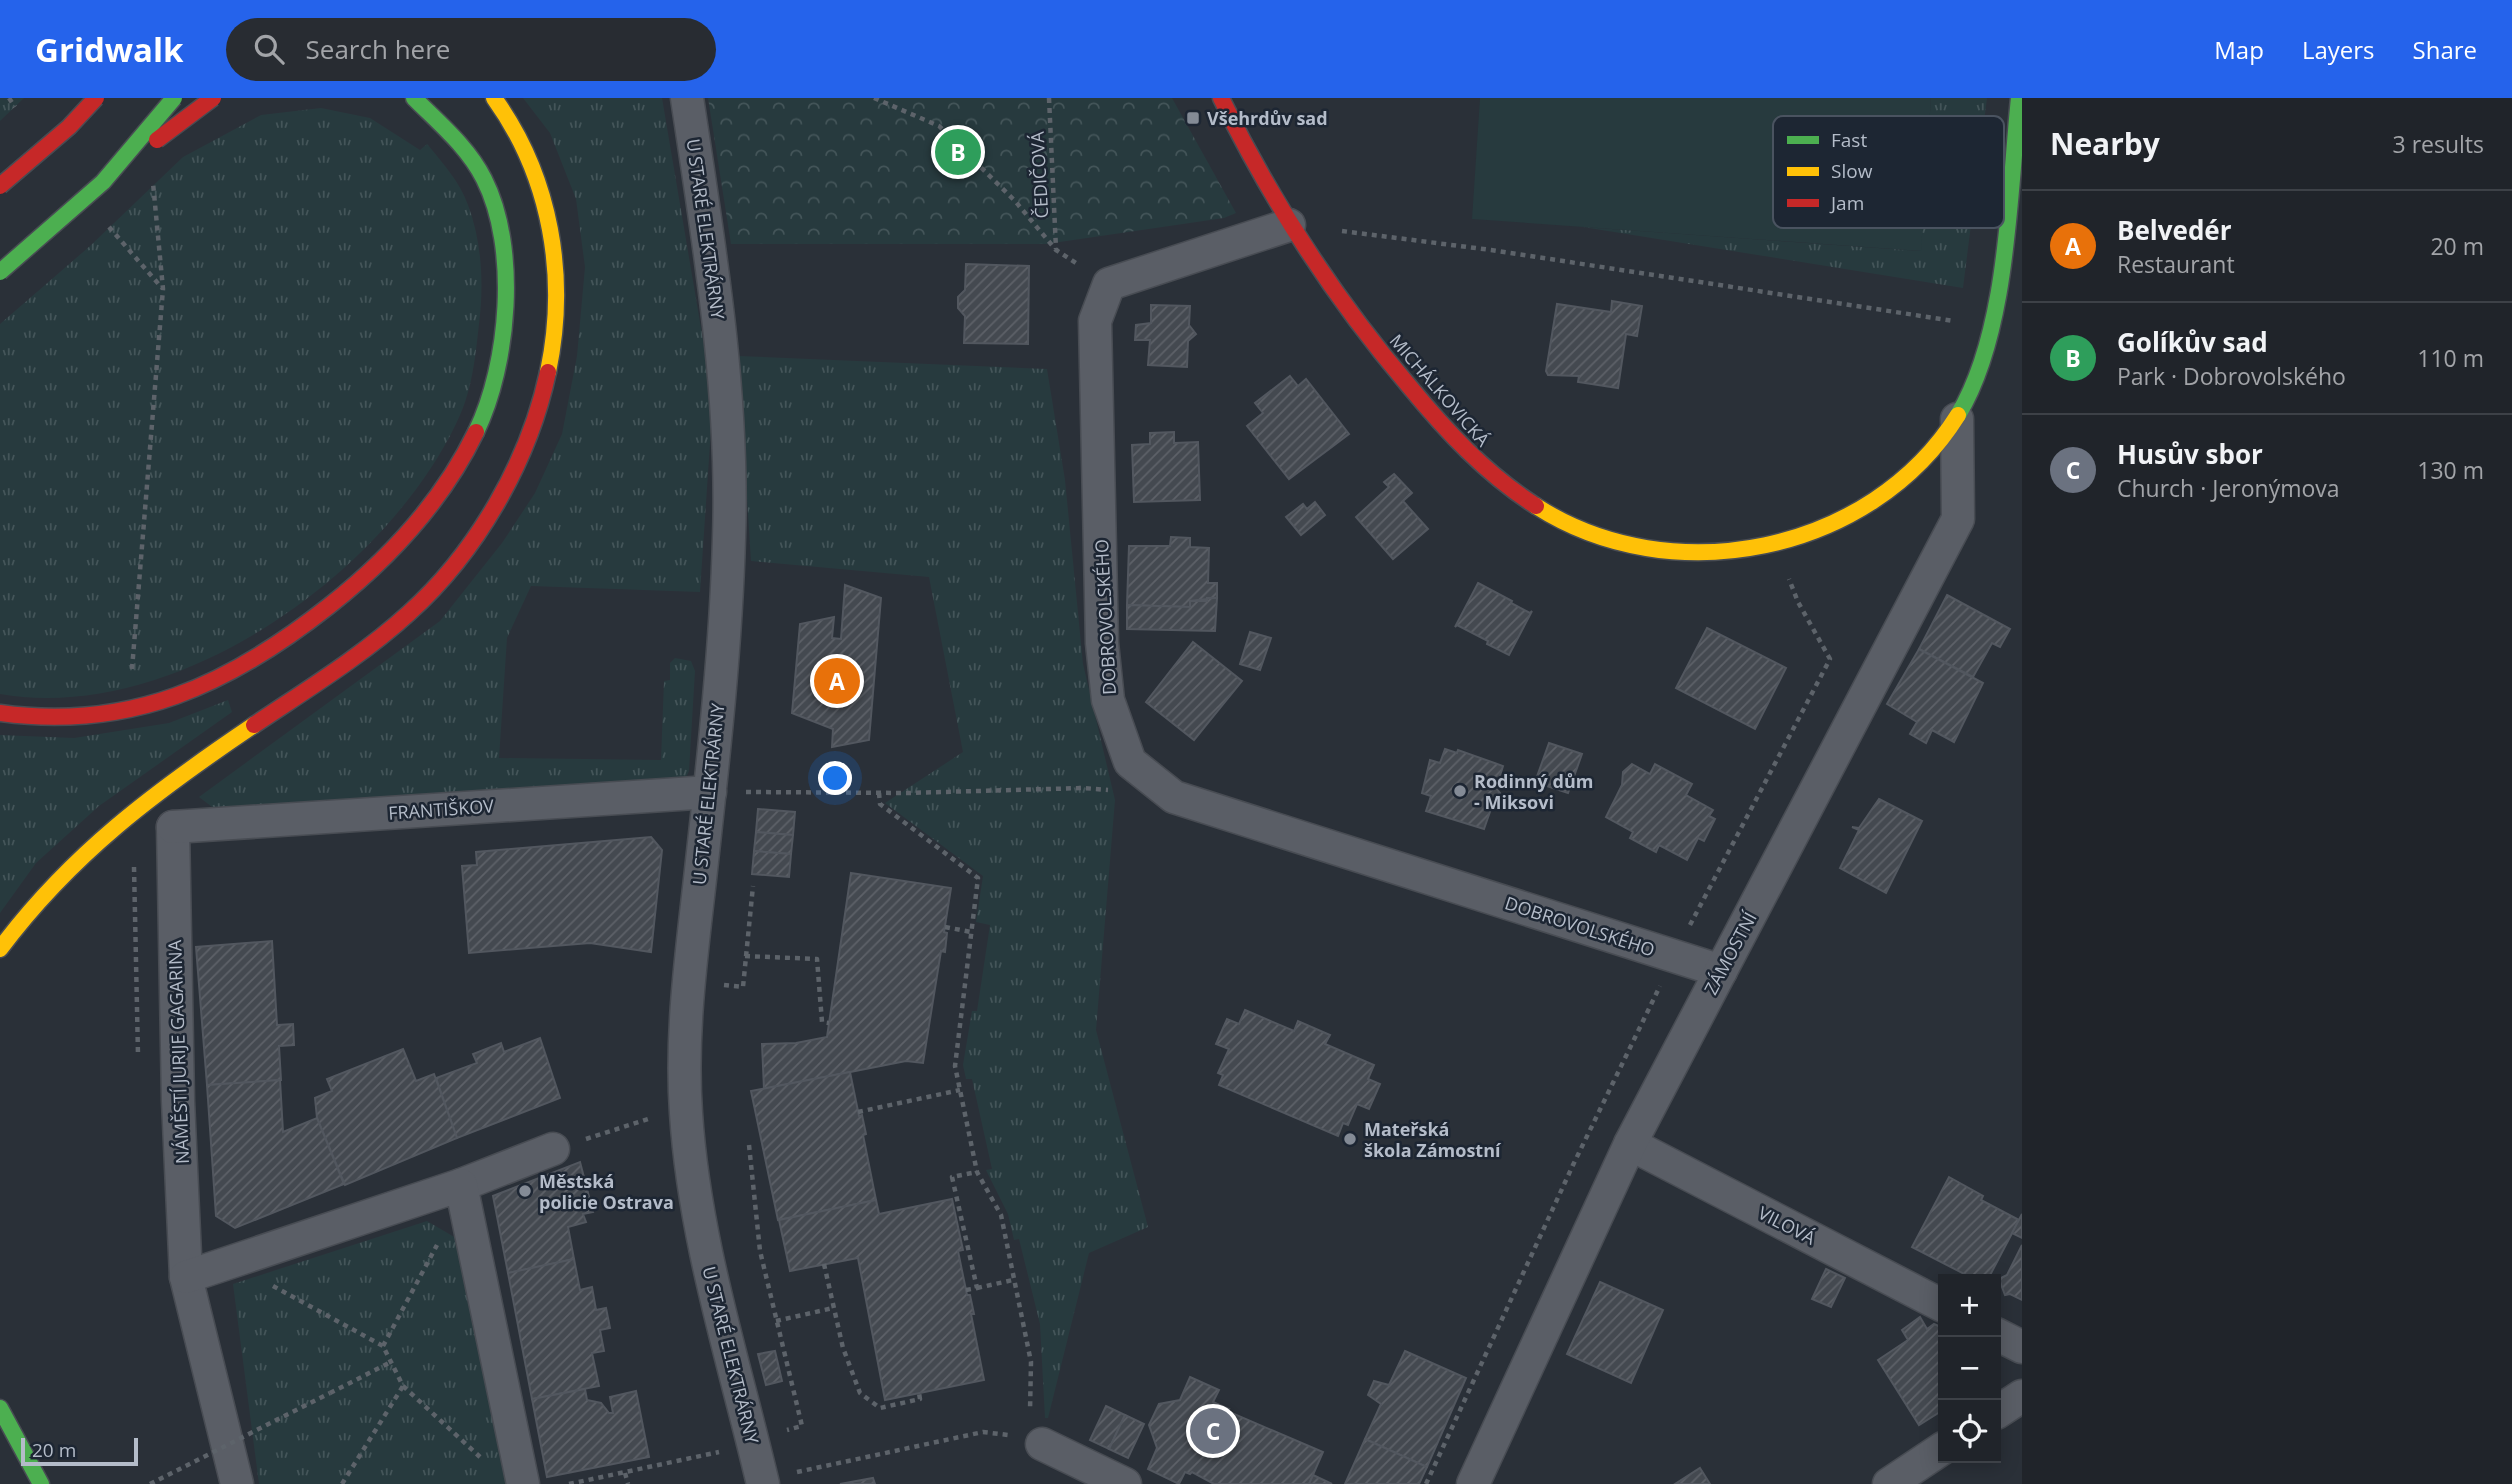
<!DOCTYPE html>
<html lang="en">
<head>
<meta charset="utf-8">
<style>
	:root { --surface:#20242a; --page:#282c32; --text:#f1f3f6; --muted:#a2a4a8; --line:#3d4147; --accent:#2563eb }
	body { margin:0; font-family:"Open Sans",sans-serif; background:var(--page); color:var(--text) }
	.controls { position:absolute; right:21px; bottom:21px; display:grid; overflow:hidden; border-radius:0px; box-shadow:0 4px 18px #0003 }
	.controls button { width:63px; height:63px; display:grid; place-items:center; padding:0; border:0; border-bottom:2px solid var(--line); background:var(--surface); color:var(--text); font:35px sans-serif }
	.scale { position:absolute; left:21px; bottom:18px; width:117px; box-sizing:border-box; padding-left:7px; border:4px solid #b4bcc9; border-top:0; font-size:19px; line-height:24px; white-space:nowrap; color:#b4bcc9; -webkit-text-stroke:5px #1d2633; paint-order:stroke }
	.you { position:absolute; left:836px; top:681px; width:24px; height:24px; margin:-18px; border:5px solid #fff; border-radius:50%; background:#1a73e8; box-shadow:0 0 0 10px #1a73e833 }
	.badge { display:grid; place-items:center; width:46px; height:46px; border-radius:50%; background:var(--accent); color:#fff; font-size:23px; font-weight:700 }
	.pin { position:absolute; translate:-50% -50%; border:4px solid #fff; box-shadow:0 2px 7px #0006 }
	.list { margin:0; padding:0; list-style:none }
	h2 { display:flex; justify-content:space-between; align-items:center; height:91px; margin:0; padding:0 28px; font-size:30px }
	h2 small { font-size:23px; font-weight:400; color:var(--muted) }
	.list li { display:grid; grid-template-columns:46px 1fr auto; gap:21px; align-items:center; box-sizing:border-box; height:112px; padding:0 28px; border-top:2px solid var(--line) }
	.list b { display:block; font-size:26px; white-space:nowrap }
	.list p { margin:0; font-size:23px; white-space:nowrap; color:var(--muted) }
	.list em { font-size:23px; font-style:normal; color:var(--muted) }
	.icon { flex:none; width:38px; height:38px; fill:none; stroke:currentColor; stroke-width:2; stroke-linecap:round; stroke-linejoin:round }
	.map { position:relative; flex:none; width:2022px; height:1386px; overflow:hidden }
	header { display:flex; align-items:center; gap:42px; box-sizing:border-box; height:98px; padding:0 35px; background:var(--accent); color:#fff }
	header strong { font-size:33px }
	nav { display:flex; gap:38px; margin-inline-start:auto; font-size:24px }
	.search { width:490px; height:63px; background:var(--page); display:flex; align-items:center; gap:18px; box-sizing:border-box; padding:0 24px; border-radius:38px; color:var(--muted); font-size:26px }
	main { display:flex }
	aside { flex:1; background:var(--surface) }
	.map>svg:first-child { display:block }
</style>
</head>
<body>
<header>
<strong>Gridwalk</strong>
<div class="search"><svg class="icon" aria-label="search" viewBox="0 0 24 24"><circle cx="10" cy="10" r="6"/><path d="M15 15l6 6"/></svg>Search here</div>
<nav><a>Map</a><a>Layers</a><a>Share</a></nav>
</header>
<main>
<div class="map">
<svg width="2022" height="1386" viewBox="0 0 2022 1386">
	<defs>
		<pattern id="grass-tufts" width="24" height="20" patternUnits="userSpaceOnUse" patternTransform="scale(1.75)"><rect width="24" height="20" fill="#273a3e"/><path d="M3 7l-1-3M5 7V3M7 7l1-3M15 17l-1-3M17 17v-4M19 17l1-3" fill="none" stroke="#445559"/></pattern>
		<pattern id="park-crowns" width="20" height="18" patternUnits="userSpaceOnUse" patternTransform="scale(1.75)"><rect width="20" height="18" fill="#273a3e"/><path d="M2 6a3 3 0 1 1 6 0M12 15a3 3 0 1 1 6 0" fill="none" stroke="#445559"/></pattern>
		<pattern id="building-hatch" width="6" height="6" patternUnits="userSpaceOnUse" patternTransform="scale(1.75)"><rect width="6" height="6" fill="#444950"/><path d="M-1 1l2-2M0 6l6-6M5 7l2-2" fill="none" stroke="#5d6168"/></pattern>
	</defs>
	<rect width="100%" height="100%" fill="#2a3038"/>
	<g fill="url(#grass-tufts)">
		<polygon points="0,0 24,0 0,23"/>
		<polygon points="523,0 662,0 713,301 700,494 531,488 507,540 499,660 661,662 664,583 670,582 670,565 675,560 691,563 695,573 689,673 685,681 224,718 199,699 440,523 502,445 535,395 562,336 577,258 585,169 576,101 550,35"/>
		<polygon points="1931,0 1987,0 1963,190 1583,129 1920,153"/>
		<path d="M321,10L370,20L420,52L427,46C442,64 460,84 468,107C482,144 484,187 479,226C475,262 472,295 455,328C381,479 173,626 0,596V226L90,148L183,59L261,17Z"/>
		<polygon points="738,258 1047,271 1065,382 1083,566 1115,702 1096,932 1148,1129 1089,1155 1048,1320 1045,1320 1040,1226 1019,1141 1014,1142 1008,1116 986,1072 992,1071 972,981 966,981 963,967 972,913 977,913 990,827 976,824 983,778 885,705 963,654 929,479 751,463"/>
		<polygon points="228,602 232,614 99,708 36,765 0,815 0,637 74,640 169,625"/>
		<polygon points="427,1123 456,1140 501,1342 507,1386 259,1386 233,1186"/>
	</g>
	<polygon fill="url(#park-crowns)" points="708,0 1172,0 1236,115 1224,120 1046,146 731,146"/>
	<polygon fill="#273a3e" points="1480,0 1931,0 1921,153 1472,121"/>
	<g fill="url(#building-hatch)" stroke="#52575f" stroke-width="2">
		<polygon points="966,166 1029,168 1028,246 964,245 965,218 958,210 958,199 965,192"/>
		<polygon points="1612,203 1642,208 1637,238 1626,236 1618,290 1578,284 1579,278 1548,277 1546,273 1557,206 1611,214"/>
		<polygon points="1151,207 1190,208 1189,227 1196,236 1188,243 1187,269 1148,267 1150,242 1135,242 1136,227 1151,225"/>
		<polygon points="1290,278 1298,288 1306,281 1349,336 1289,381 1247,328 1263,315 1255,305"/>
		<polygon points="1174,334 1174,345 1198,344 1200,402 1134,404 1132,347 1150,346 1150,335"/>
		<polygon points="1394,376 1412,395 1403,403 1428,431 1393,461 1356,419 1389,389 1384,384"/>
		<polygon points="1315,404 1325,417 1301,437 1286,419 1303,406 1307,411"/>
		<polygon points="1171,439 1190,440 1190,449 1209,450 1208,485 1217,485 1217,500 1190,503 1190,509 1127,507 1129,448 1170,448"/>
		<polygon points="1478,485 1512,503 1511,505 1530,515 1532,513 1509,557 1487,546 1488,543 1457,527 1455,529"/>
		<polygon points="845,487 881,500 869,642 832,649 833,631 792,615 800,526 834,519 832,540 841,541"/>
		<polygon points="1947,497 2010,531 2000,549 1992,545 1973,579 1919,551"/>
		<polygon points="1207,500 1217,500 1215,533 1127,531 1127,507 1190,509 1190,503 1207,503"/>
		<polygon points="1707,530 1786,570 1755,631 1676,590"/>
		<polygon points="1250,534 1271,540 1260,572 1240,566"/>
		<polygon points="1193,544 1242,583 1194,642 1146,604"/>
		<polygon points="1919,551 1983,585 1954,644 1932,632 1926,645 1910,636 1917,624 1887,606"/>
		<polygon points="1549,645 1582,656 1568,695 1535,684"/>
		<polygon points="1445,651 1457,655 1458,652 1503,668 1496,690 1500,695 1497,706 1492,708 1484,731 1426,713 1431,698 1422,695 1430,662 1440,665"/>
		<polygon points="1632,666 1650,676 1655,666 1692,686 1686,697 1713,712 1709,718 1715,721 1704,743 1698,740 1687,762 1659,747 1656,754 1630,740 1633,734 1606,719 1622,687 1623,674"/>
		<polygon points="1879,701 1922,723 1886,795 1840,770 1859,732 1852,729 1859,730"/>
		<polygon points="758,711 795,714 793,737 756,734"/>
		<polygon points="756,734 793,737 791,756 754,753"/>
		<polygon points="651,739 662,752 651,854 590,845 469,855 462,768 477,767 476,754"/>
		<polygon points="754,753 791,756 789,779 752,776"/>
		<polygon points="851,775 951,790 944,834 947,835 945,854 941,853 923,965 906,963 764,991 762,946 796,945 827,939"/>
		<polygon points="272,843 277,927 293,926 294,947 279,948 281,982 207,987 196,849"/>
		<polygon points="1245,912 1294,933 1298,923 1330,937 1325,946 1374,967 1368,981 1380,986 1369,1011 1357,1006 1348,1027 1343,1025 1338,1038 1219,987 1223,977 1218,975 1229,951 1216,946 1227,921 1239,926"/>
		<polygon points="540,940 560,1000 457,1040 436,980 477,965 473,956 501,945 504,954"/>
		<polygon points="403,951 416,983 434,976 457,1040 345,1087 317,1020 315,1000 332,993 327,981"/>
		<polygon points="850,974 859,1018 862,1017 866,1036 863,1037 876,1102 778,1122 751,993"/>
		<polygon points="280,982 283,1034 317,1020 344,1086 235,1130 216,1118 207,987"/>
		<polygon points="580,1064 593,1114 583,1116 586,1124 568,1129 574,1161 508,1175 493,1098"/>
		<polygon points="1949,1079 1983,1098 1981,1102 2019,1122 1988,1181 1974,1181 1912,1149"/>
		<polygon points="952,1101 963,1152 958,1153 967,1197 970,1197 974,1216 971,1216 984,1282 885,1302 858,1160 790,1173 779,1122 876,1102 879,1116"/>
		<polygon points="2022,1116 2022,1140 2012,1135"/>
		<polygon points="2022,1147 2022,1202 2010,1196 2005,1197 1999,1181 2007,1177"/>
		<polygon points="574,1161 580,1192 592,1189 596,1212 606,1210 610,1230 600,1232 604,1253 592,1255 599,1288 532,1301 508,1175"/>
		<polygon points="1826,1171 1845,1180 1831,1209 1812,1201"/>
		<polygon points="1600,1184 1663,1212 1631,1285 1567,1256"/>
		<polygon points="1920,1219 1927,1231 1934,1226 1943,1230 1943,1312 1919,1327 1878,1262 1908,1242 1902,1232"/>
		<polygon points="775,1253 782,1283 766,1287 758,1256"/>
		<polygon points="1405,1253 1466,1280 1427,1369 1365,1341 1381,1306 1368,1297 1374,1283 1389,1287"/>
		<polygon points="1190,1279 1219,1292 1213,1304 1229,1311 1227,1313 1323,1354 1309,1386 1214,1386 1192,1374 1190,1376 1185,1374 1179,1386 1148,1371 1157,1350 1149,1327 1159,1306 1180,1302"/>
		<polygon points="585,1291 587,1302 601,1305 609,1315 613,1315 610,1299 636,1293 649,1359 547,1379 532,1301"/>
		<polygon points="1106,1308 1125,1317 1109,1351 1090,1342"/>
		<polygon points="1125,1317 1144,1326 1128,1360 1109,1351"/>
		<polygon points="1365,1341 1427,1369 1419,1386 1345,1386"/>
		<polygon points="1700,1370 1710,1386 1675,1386"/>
		<polygon points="1313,1377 1332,1386 1309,1386"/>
		<polygon points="873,1380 875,1386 840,1386"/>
	</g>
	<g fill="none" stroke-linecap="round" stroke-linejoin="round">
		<g stroke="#484c53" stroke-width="35">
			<g id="street">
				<path d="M687,0C709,146 734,293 729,440C726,548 714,656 702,763C693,847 680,930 686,1015C694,1141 734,1263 763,1386"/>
				<polyline points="1289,127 1109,186 1095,223 1102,545 1108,602 1130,664 1174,699 1721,873"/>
				<polyline points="173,729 178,1003 186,1179 237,1386"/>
				<polyline points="173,729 710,694"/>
				<polyline points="1630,1046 1943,1208"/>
				<polyline points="461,1087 553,1051"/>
				<polyline points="186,1179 461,1087 523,1386"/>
				<polyline points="1996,1236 2022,1249"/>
				<polyline points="1996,1315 2022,1298"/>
				<polyline points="1042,1346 1125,1386"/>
				<polyline points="1473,1386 1630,1046 1958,421 1957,321"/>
				<polyline points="1889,1386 1943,1350"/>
			</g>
		</g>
		<g stroke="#484c53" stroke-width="19">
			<g id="fast">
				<path d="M414,0C439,25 468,49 484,81C519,150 509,266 476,334"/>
				<path d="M1958,317C2008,235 2009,96 2019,0"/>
				<polyline points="0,1310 41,1386"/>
			</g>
		</g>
		<g stroke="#484c53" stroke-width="19">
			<g id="slow">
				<path d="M494,0C551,79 568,179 548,274"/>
				<path d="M1536,408C1671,495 1871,456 1958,317"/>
				<path d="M0,851C71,756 156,693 254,627"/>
			</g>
		</g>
		<g stroke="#484c53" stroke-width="19">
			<g id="jam">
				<path d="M1221,0C1272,104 1334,200 1409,288C1446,333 1486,376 1536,408"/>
				<path d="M0,615C130,633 229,587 329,508C390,460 442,404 476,334"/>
				<path d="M254,627C306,592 362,558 409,515C477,454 529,363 548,274"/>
			</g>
		</g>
		<g stroke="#5d636a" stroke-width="4.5" stroke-dasharray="5 5" stroke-linecap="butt">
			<polyline points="9,0 15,9"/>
			<polyline points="874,0 939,28 1015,103 1056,152 1079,167"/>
			<polyline points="1049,0 1056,151"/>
			<polyline points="109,129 162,190"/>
			<polyline points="1342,133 1491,152 1954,223"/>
			<polyline points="132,571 163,191 153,85"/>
			<polyline points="746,694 907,695 1083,690 1108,692"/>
			<polyline points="879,695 880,706 978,780 955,968 977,1074 1001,1117 1031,1264 1030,1313"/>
			<polyline points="134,769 138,957"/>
			<polyline points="1690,827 1830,561 1798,504 1789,481"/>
			<polyline points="945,829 971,834"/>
			<polyline points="745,858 817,861 822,924 829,925"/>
			<polyline points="724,887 743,889 753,788"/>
			<polyline points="858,1014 960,992"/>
			<polyline points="586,1041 651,1020"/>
			<polyline points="749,1047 760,1153 802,1328 787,1332"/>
			<polyline points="824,1166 843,1250 860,1295 880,1310 920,1301 919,1295"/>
			<polyline points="273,1188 383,1248 403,1288 480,1359"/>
			<polyline points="977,1190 1013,1182"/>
			<polyline points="966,1192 977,1190 952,1079 977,1074"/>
			<polyline points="776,1223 833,1210"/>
			<polyline points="383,1248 437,1147"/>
			<polyline points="330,1295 391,1264"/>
			<polyline points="797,1374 983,1334 1008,1337"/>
			<polyline points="625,1375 628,1386"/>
			<polyline points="342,1386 403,1288"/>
			<polyline points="569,1386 719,1354"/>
			<polyline points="1426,1386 1573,1067 1660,888"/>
		</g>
		<use href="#street" stroke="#5a5e66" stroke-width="32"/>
		<use href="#fast" stroke="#4caf50" stroke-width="16"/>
		<use href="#slow" stroke="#ffc107" stroke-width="16"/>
		<use href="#jam" stroke="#c62828" stroke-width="16"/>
		<g stroke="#484c53" stroke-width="19" stroke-linecap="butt">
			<polyline id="fast-bridge" points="0,174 103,84 174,0"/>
		</g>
		<g stroke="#484c53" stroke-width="19" stroke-linecap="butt">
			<g id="jam-bridge">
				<polyline points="157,42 213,0"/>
				<polyline points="0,88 69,29 96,0"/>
			</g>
		</g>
		<polyline stroke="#5d636a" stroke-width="4.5" stroke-dasharray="5 5" stroke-linecap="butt" points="150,1386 330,1295"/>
		<use href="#fast-bridge" stroke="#4caf50" stroke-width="16"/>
		<use href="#jam-bridge" stroke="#c62828" stroke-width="16"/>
	</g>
	<g fill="#848b96" stroke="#1d2633" stroke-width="2.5">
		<rect x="1186" y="13" width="14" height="14" rx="3.5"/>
		<circle cx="1460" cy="693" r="7"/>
		<circle cx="1350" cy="1041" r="7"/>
		<circle cx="525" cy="1093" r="7"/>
	</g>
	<g text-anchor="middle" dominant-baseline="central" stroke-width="5" stroke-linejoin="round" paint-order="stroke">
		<g font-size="18" font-weight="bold" fill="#b4bcc9" stroke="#1d2633" text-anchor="start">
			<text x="1207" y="20">Všehrdův sad</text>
			<text x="1474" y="683">Rodinný dům<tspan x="1474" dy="21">- Miksovi</tspan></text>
			<text x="1364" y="1031">Mateřská<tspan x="1364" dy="21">škola Zámostní</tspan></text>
			<text x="539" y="1083">Městská<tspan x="539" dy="21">policie Ostrava</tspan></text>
		</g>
		<g font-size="18" fill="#b4bcc9" stroke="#1d2633">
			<text transform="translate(1039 77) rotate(-93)">ČEDIČOVÁ</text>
			<text transform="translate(706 131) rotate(82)">U STARÉ ELEKTRÁRNY</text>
			<text transform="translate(1440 292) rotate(49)">MICHÁLKOVICKÁ</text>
			<text transform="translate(1105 519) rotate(-93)">DOBROVOLSKÉHO</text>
			<text transform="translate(708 696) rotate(-84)">U STARÉ ELEKTRÁRNY</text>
			<text transform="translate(441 711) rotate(-4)">FRANTIŠKOV</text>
			<text transform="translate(1580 828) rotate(18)">DOBROVOLSKÉHO</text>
			<text transform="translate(1730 855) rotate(-62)">ZÁMOSTNÍ</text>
			<text transform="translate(178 954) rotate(-92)">NÁMĚSTÍ JURIJE GAGARINA</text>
			<text transform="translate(1787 1127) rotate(27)">VILOVÁ</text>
			<text transform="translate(731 1257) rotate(76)">U STARÉ ELEKTRÁRNY</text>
		</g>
	</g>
	<rect x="1773" y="18" width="231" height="112" rx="10" fill="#1d2633" stroke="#4a5360" stroke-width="2"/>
	<rect x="1787" y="38" width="32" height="8" fill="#4caf50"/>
	<rect x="1787" y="69" width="32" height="9" fill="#ffc107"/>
	<rect x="1787" y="101" width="32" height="8" fill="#c62828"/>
	<g font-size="19" fill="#b4bcc9">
		<text x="1831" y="49">Fast</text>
		<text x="1831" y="80">Slow</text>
		<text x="1831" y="112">Jam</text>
	</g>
</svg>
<div class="controls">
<button>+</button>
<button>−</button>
<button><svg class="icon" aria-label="locate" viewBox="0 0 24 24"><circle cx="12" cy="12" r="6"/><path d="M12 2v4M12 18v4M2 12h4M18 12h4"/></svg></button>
</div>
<div class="scale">20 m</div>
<div class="you"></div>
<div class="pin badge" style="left:837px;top:583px;background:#e8710a">A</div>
<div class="pin badge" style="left:958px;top:54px;background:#2e9e5b">B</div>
<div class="pin badge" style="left:1213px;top:1333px;background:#6b7280">C</div>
</div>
<aside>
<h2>Nearby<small>3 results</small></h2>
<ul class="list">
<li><span class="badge" style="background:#e8710a">A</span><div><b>Belvedér</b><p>Restaurant</p></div><em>20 m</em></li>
<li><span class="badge" style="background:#2e9e5b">B</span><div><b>Golíkův sad</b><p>Park · Dobrovolského</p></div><em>110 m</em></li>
<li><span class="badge" style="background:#6b7280">C</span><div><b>Husův sbor</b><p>Church · Jeronýmova</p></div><em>130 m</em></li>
</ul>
</aside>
</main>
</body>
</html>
